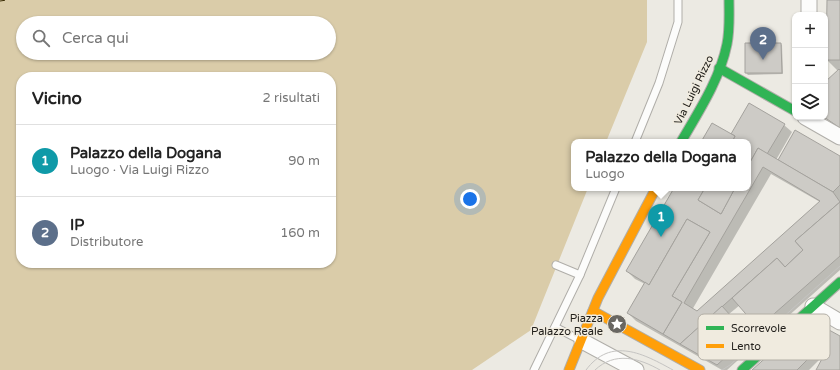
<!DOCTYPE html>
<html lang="it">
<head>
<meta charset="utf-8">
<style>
	:root { --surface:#fff; --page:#f6f6f6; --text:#222; --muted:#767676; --line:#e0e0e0; --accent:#111827 }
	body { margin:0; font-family:"Varela Round",sans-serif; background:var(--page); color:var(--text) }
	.controls { position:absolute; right:12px; top:12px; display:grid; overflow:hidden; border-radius:8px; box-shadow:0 1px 3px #0004 }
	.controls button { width:36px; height:36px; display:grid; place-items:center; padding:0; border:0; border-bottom:1px solid var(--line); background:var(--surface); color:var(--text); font:20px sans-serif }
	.you { position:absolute; left:470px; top:199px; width:14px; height:14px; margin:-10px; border:3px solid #fff; border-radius:50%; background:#1a73e8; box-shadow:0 0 0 6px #1a73e833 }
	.badge { display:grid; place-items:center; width:26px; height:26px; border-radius:50%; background:var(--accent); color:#fff; font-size:13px; font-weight:700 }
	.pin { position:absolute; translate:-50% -33px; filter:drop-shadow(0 1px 2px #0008) }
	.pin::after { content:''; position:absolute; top:21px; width:14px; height:12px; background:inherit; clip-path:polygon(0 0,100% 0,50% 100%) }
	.popup { position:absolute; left:571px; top:139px; width:180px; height:52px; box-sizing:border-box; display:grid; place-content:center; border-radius:8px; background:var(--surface); filter:drop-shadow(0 1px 3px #0005); font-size:13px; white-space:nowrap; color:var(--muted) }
	.popup b { font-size:15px; color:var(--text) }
	.popup::after { content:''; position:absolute; left:50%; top:100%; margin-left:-8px; border:8px solid transparent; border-top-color:var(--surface) }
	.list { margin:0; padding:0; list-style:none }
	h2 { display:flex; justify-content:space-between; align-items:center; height:52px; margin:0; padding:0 16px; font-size:17px }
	h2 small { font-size:13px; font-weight:400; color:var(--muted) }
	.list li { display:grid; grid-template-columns:26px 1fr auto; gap:12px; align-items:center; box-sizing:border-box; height:72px; padding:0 16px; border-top:1px solid var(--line) }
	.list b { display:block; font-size:15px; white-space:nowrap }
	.list p { margin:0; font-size:13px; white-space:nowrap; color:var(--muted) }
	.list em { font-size:13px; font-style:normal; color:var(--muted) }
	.icon { flex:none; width:22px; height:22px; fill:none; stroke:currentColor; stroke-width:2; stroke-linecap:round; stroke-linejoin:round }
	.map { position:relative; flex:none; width:840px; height:370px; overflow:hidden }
	.search { position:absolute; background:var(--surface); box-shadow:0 1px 3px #0004; left:16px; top:16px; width:320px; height:44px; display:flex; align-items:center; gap:10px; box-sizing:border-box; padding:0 14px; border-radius:22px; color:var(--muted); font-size:15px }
	.panel { position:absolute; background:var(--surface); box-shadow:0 1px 3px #0004; left:16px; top:72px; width:320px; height:196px; border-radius:16px }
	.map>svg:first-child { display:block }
</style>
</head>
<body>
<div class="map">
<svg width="840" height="370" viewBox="0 0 840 370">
	<rect width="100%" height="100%" fill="#eceae3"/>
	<path fill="#dacca9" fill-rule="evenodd" d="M0,0H647V42L606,142H574V188H588L531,330L472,370H0ZM23,23H329V53H23ZM21,77H331V263H21Z"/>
	<g fill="#0003" fill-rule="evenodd">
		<polygon points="828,0 840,0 840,70 837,70 827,60"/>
		<polygon points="781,44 782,45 783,74 748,75 746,73"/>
		<polygon points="840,71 840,130 824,117"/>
		<path d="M784,125L792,132L776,160L778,161L840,157V270L767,335L740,305L729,314L756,344L727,370H722L636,321L628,313L645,284L635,279L627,271L675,188H748V142H702ZM771,174L820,202L697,312L692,310Z"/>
		<polygon points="840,337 840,370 817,370 825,354 809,370 754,370"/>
	</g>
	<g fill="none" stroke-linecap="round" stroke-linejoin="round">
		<polyline stroke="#3a2c04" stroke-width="1" stroke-dasharray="5 4" stroke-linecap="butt" points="0,1 7,0"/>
	</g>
	<g fill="#cdcbc6" stroke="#a4a29d" fill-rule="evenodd">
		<polygon points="827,0 840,0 840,60 826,60"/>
		<polygon points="745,43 781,43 782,73 745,73"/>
		<polygon points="839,69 840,70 840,128 824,117 825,82"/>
		<polygon points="749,103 785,124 767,154 758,148 748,166 748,142 732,142 735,136 731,134"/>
		<polygon points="712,123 735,136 732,142 701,142"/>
		<polygon points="795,130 840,156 840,185 833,192 778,160"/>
		<path d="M758,148L833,192L840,202L795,241L803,250L785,267L777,258L680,344L663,334L682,302L672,296L710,232L687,219L649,285L626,271L674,188H705L698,200L721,214L735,188H748V166ZM763,167L820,201L697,311L684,303Z"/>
		<polygon points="705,188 735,188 721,214 698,200"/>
		<polygon points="840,202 840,256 758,328 732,298 777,258 785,267 803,250 795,241"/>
		<polygon points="687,219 710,232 672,296 682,302 663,334 627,313 645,282 649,285"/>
		<polygon points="722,306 749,336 717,365 680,344"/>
		<polygon points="809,319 840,336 840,370 816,370 824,355 816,351 797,370 752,370"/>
	</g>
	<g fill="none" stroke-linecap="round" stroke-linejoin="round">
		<g stroke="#b0aea9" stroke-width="9">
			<g id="lane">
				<polyline points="635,142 659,83 678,22 678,0"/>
				<polyline points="556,265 580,275"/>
				<polyline points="555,327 580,340"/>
				<polyline points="534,370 580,275 616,188"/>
			</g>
		</g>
		<g stroke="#b0aea9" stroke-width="17">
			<g id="street">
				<polyline points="809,15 809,0"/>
				<polyline points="805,117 840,137"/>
				<polyline points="813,306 840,322"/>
				<polyline points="582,341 636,370"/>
			</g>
		</g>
		<g stroke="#b0aea9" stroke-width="11">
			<g id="fast">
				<polyline points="719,68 795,111"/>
				<path d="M681,142C699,111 720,79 727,44C730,29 729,14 729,0"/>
				<polyline points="742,370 840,282"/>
			</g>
		</g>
		<g stroke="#b0aea9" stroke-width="11">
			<g id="slow">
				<polyline points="593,311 700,370"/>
				<polyline points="569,370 598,298 656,188"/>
			</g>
		</g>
		<use href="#lane" stroke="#fcfcfb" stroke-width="7"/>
		<use href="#street" stroke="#fcfcfb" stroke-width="15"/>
		<use href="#fast" stroke="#30b455" stroke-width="9"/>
		<use href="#slow" stroke="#ff9f0a" stroke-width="9"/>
		<g stroke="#c5c4c2" stroke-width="1">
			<path d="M586,370C611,336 644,354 673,370"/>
			<path d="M595,370C615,351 639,358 660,370"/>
			<polyline points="722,370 730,365 840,266"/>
		</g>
	</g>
	<defs>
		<g id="sight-disc" transform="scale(1)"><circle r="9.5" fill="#696762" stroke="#f0ebdf"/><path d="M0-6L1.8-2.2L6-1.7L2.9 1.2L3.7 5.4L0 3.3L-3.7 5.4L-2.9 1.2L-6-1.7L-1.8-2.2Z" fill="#fff"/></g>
	</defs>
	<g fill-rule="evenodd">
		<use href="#sight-disc" x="617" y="324"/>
	</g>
	<g text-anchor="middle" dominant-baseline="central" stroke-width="3" stroke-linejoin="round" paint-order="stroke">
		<g font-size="11" fill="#23211d" stroke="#f0ebdf">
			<text transform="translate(694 90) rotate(-64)">Via Luigi Rizzo</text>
		</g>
		<g font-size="11" fill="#23211d" stroke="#f0ebdf" text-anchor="end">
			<text x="603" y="318">Piazza<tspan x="603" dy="13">Palazzo Reale</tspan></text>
		</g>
	</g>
	<rect x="698" y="314" width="132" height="46" rx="6" fill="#f0ebdf" stroke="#b2aea5" stroke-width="1"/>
	<rect x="706" y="326" width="18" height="4" fill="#30b455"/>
	<rect x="706" y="344" width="18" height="4" fill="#ff9f0a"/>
	<g font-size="11" fill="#23211d">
		<text x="731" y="332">Scorrevole</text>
		<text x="731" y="350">Lento</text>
	</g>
</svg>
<div class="controls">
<button>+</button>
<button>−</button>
<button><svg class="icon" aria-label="layers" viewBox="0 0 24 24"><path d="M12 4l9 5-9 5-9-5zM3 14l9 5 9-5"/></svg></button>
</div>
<div class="you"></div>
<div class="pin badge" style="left:661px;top:237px;background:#0f9aa8">1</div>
<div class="popup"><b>Palazzo della Dogana</b>Luogo</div>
<div class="pin badge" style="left:763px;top:60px;background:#5c6f8a">2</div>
<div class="search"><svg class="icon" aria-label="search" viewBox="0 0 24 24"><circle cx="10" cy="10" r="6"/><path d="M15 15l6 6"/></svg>Cerca qui</div>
<section class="panel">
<h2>Vicino<small>2 risultati</small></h2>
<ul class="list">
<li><span class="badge" style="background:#0f9aa8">1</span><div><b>Palazzo della Dogana</b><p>Luogo · Via Luigi Rizzo</p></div><em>90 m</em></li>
<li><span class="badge" style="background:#5c6f8a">2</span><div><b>IP</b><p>Distributore</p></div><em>160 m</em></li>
</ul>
</section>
</div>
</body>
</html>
